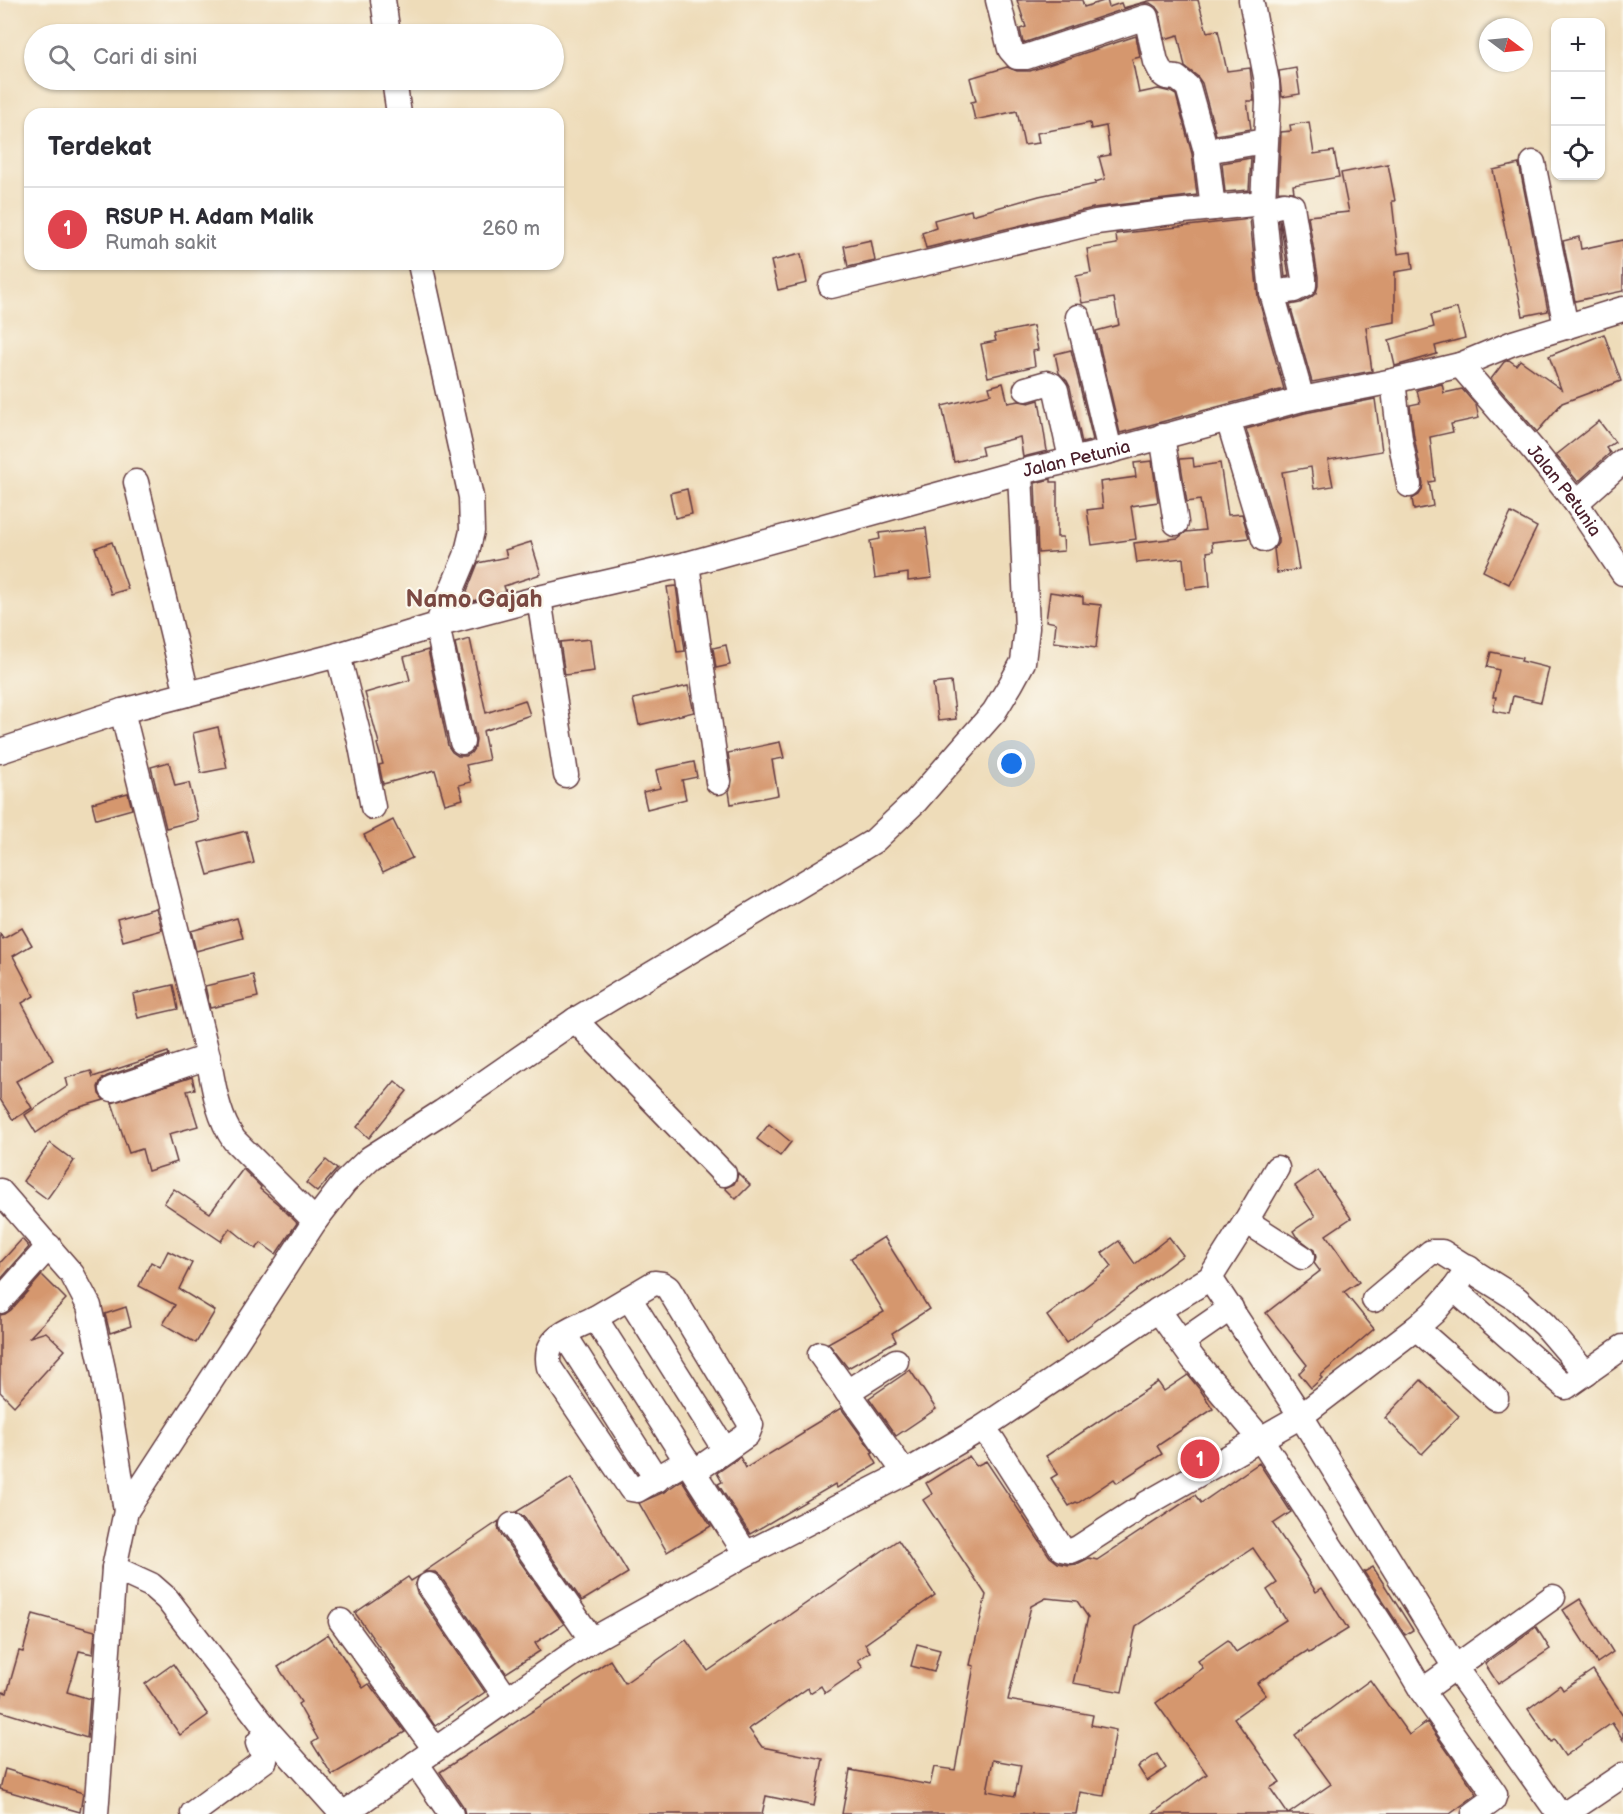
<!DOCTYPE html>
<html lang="id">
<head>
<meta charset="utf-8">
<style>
	:root { --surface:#fff; --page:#f2f2f3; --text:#2b2b33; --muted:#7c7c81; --line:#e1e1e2; --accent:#d93025 }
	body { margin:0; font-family:"Balsamiq Sans",sans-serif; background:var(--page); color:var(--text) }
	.controls { position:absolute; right:18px; top:18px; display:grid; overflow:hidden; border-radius:12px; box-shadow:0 2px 4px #0004 }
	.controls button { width:54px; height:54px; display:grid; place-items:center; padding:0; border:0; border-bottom:2px solid var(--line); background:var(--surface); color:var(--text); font:30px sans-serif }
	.compass { position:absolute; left:1479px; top:18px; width:54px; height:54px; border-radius:50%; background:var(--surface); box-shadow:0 2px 4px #0004; rotate:106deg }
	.you { position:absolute; left:1012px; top:764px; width:21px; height:21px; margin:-15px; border:4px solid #fff; border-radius:50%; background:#1a73e8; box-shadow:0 0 0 9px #1a73e833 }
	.badge { display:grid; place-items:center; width:39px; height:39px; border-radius:50%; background:var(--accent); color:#fff; font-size:20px; font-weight:700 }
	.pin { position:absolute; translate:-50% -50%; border:3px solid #fff; box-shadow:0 2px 6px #0006 }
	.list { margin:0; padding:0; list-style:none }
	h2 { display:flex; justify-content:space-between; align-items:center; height:78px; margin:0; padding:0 24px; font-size:26px }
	h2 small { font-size:20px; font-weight:400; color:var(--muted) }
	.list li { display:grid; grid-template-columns:39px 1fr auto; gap:18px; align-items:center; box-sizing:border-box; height:84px; padding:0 24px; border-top:2px solid var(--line) }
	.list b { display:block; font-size:22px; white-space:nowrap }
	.list p { margin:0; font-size:20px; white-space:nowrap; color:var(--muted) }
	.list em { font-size:20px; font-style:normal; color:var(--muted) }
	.icon { flex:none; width:33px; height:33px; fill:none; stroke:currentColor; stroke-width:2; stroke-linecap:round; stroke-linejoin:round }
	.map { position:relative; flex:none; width:1623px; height:1814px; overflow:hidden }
	.search { position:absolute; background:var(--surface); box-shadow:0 2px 4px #0004; left:24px; top:24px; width:540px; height:66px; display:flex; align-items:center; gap:15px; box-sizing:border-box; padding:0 21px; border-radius:33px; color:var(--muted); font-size:22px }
	.panel { position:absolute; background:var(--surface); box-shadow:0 2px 4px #0004; left:24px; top:108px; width:540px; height:162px; border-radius:18px }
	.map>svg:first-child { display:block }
</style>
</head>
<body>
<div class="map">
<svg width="1623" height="1814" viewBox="0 0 1623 1814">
	<rect width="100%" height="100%" fill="#fbf7ec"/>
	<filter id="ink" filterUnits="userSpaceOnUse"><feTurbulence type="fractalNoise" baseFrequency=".0167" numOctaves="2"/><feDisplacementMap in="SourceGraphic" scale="12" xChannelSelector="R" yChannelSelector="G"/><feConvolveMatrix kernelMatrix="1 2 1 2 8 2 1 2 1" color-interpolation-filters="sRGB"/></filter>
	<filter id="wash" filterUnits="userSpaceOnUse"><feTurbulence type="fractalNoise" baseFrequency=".008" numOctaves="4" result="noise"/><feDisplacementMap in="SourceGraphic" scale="24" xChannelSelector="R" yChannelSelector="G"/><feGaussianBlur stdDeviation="1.35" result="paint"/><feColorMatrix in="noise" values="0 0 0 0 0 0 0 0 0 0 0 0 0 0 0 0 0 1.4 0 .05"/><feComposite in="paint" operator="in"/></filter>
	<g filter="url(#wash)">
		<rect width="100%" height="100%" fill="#eedcb9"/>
		<g id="blocks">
			<g fill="#d5976e" fill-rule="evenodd">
				<polygon points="1017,0 1082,0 1084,7 1107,0 1109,7 1121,3 1123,8 1152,0 1198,0 1207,32 1218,30 1227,71 1250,68 1254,101 1247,101 1251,129 1216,135 1202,83 1197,76 1185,67 1178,35 1165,39 1160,13 1156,7 1150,3 1142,3 1023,43 1020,29 1026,27"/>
				<polygon points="1136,36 1140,57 1132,59 1139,93 1158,89 1171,92 1176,95 1192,154 1197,195 1093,208 926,248 922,233 936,228 934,220 971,210 972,215 1039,196 1096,184 1095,182 1105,179 1099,157 1110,155 1106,126 1091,129 1090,123 1037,133 1039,143 1024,145 1017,111 975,120 971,102 976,101 970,78 1007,67 1017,71 1030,71"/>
				<polygon points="1296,68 1300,94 1282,97 1279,71"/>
				<polygon points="1309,122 1314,154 1334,151 1339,177 1293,185 1294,192 1278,191 1281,132 1291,131 1290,125"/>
				<polygon points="1251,158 1249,190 1225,192 1222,163"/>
				<polygon points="1388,164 1395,201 1392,201 1398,254 1411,252 1413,269 1395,272 1395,322 1366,327 1372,371 1312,382 1290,305 1300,303 1310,298 1316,293 1318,286 1318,276 1308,216 1349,212 1341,173"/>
				<polygon points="1519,164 1548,311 1523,316 1493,170"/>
				<polygon points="1250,219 1258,297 1284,389 1120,433 1096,331 1119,325 1114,298 1082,303 1076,276 1091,273 1087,249 1117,244 1116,234"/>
				<polygon points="1279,220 1280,220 1289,276 1285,277"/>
				<polygon points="1579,237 1581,249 1623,240 1623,291 1575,301 1563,241"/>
				<polygon points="871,240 875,261 848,267 844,246"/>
				<polygon points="801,254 807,283 778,290 771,261"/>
				<polygon points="1457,308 1465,338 1435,346 1437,354 1395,366 1389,340 1434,327 1431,315"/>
				<polygon points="1033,326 1038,350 1033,351 1035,366 988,377 981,344 996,341 994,334"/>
				<polygon points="1604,334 1621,381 1562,403 1537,432 1491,379 1504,362 1509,360 1516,365 1520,360 1561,389 1549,356"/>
				<polygon points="1071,350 1093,440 1082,443 1070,387 1067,381 1059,373 1055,354"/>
				<polygon points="1003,383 1008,403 1019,401 1029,403 1039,400 1047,451 1023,457 1020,437 981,447 983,455 954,462 942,406 991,394 989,387"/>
				<polygon points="1442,384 1444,393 1462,389 1476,405 1479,418 1451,424 1453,432 1430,437 1435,481 1429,482 1433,506 1414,510 1412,499 1419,495 1422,490 1423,483 1414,437 1410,405 1420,403 1417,390"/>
				<polygon points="1375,399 1382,451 1328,460 1333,486 1314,489 1311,467 1282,472 1299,569 1277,573 1274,549 1278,543 1278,535 1246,429 1305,413"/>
				<polygon points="1599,421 1615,442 1606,448 1610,453 1578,482 1556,455"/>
				<polygon points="1193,458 1194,467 1220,463 1228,515 1242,514 1249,538 1212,542 1213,551 1207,552 1210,586 1186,589 1183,558 1137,563 1134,543 1178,538 1186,532 1205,530 1200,500 1187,502 1180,459"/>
				<polygon points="1152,461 1158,502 1131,506 1136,539 1092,545 1087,510 1103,508 1100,482 1136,477 1134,463"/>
				<polygon points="1051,479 1051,482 1057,482 1057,537 1063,537 1064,551 1038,553 1035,483"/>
				<polygon points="687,489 692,514 675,518 670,493"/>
				<polygon points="1511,513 1537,527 1509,584 1483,571"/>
				<polygon points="926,528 932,578 908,581 908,573 875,578 870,541 880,539 879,533"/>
				<polygon points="112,542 128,589 111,594 95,548"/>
				<polygon points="531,542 541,574 504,586 506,592 469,602 467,591 478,563 507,557 505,550"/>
				<polygon points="676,586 685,651 677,652 667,587"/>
				<polygon points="1050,592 1083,597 1083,603 1101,605 1096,648 1054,642 1056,623 1046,621"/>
				<polygon points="470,639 486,713 525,700 530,715 483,731 489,760 466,765 471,782 459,785 463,799 445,804 435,770 383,784 379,765 383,764 377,744 379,743 365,693 410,680 404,657 428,650 448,746 452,752 458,756 466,756 471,753 475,747 476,739 455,643"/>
				<polygon points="590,639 594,671 565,675 560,642"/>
				<polygon points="726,645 730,665 716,668 713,648"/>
				<polygon points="1491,652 1522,658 1521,661 1549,668 1541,702 1513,696 1509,714 1493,711 1496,697 1493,697 1499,670 1487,667"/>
				<polygon points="951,682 956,719 938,721 933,684"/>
				<polygon points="688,686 694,712 639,725 633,699"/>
				<polygon points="218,727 227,768 201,773 193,733"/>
				<polygon points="780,742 784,758 772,760 778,795 731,804 729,791 731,787 732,780 728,753"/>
				<polygon points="169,762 175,786 189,783 198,820 166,828 151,767"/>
				<polygon points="694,762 697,777 682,780 686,799 647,809 643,792 660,788 656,770"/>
				<polygon points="128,793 132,809 96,819 92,803"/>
				<polygon points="393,820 412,858 383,872 364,835"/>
				<polygon points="246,831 254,863 208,875 199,843"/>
				<polygon points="156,908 162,930 123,941 117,919"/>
				<polygon points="237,918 243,938 196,951 191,931"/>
				<polygon points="22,928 32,945 13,956 34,996 22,1003 53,1060 16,1081 32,1108 13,1120 0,1099 0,933 3,939"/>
				<polygon points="253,975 258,997 210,1008 205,986"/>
				<polygon points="173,985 178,1009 138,1018 133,994"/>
				<polygon points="168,1052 169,1055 107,1076 101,1080 98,1087 99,1094 104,1100 70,1110 36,1133 25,1115 68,1086 66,1078 91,1071 93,1077"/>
				<polygon points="192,1077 195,1089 187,1091 198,1126 169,1134 177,1162 148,1171 142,1149 129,1153 112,1103"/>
				<polygon points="395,1081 407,1091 369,1138 357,1127"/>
				<polygon points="769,1124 791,1142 780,1156 757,1139"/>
				<polygon points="50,1143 74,1161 47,1199 23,1181"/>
				<polygon points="326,1160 337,1169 317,1192 306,1183"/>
				<polygon points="243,1169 261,1187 260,1189 278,1204 297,1223 276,1254 261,1243 256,1249 230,1228 221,1241 164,1203 174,1189 210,1213"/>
				<polygon points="1318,1170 1351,1218 1326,1235 1359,1282 1344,1292 1374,1329 1320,1376 1322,1378 1311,1388 1299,1373 1307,1365 1266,1313 1320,1271 1314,1263 1316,1257 1314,1250 1296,1236 1293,1231 1315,1216 1295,1186"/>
				<polygon points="738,1173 750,1185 736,1199 725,1188 734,1184 737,1178"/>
				<polygon points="884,1237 929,1309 892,1333 896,1341 848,1368 828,1343 884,1312 851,1258"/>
				<polygon points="1169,1237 1183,1255 1066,1343 1047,1316 1112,1266 1102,1253 1119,1241 1135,1264"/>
				<polygon points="22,1239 29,1247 0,1280 0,1263"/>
				<polygon points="168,1251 192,1263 179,1289 215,1311 196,1343 163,1324 175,1305 139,1286 151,1262 160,1267"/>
				<polygon points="42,1275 66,1299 30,1337 46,1332 65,1350 14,1406 0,1392 0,1315 5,1314 11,1310"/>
				<polygon points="126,1307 131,1326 110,1333 105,1314"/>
				<polygon points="910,1370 936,1409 896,1436 869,1398"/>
				<polygon points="1188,1375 1201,1391 1213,1409 1157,1446 1162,1454 1117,1483 1114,1479 1078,1503 1076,1502 1069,1506 1051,1478 1058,1474 1046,1456 1158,1382 1164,1391"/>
				<polygon points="1421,1380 1459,1416 1422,1454 1385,1418"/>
				<polygon points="841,1408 873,1452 871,1453 877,1464 837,1488 835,1484 750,1534 718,1484 722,1482 717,1473 740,1457 746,1468 804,1433 803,1431"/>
				<path d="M969,1456L976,1466L986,1461L1050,1557L1058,1563L1069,1565L1077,1564L1089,1558L1097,1560L1195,1495L1201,1503L1259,1463L1291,1512L1273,1524L1299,1562L1298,1563L1316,1592L1322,1588L1348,1629L1309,1653L1307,1651L1257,1683L1266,1695L1234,1718L1280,1782L1270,1788L1288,1814L1331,1784L1295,1735L1370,1680L1409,1735L1427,1722L1477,1794L1450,1814H1152L1207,1774L1156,1703L1203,1668L1198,1661L1228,1640L1236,1652L1286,1620L1267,1590L1277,1583L1253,1548L1136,1626L1122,1692L1073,1683L1088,1617L1077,1601L1046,1598L1031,1606L1008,1700L1093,1715L1091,1725L1116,1730L1104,1796L1080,1792L1076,1814H842L850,1770L930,1785L934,1767L955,1770L974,1666L970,1665L986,1595L923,1500L932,1494L926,1483ZM993,1760L1021,1765L1015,1796L987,1791Z"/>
				<polygon points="571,1478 628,1573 582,1601 524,1517 516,1512"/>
				<polygon points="682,1480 711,1526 667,1552 639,1503 664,1492"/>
				<polygon points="499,1521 498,1527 500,1533 564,1624 535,1643 540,1651 506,1673 441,1577 435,1572 424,1572"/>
				<polygon points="898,1540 935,1595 865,1644 870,1652 858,1660 863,1667 825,1693 821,1686 810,1693 808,1688 749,1729 762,1747 823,1759 814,1806 766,1796 762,1814 465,1814 463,1806 440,1772 610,1660 625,1683 686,1640 708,1671"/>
				<polygon points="1373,1567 1413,1630 1405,1635 1364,1572"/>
				<polygon points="419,1576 415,1586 417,1593 485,1692 435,1726 355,1613 408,1577 411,1581"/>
				<polygon points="1580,1599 1613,1652 1597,1663 1563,1610"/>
				<polygon points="33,1614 95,1631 93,1654 79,1651 67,1692 90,1699 87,1738 0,1711 0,1703 3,1692 7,1693 19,1651 23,1652"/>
				<polygon points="1536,1627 1550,1649 1498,1684 1485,1664"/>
				<polygon points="328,1634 363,1688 369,1684 405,1732 332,1775 312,1743 318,1739 298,1704 301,1702 278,1667"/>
				<polygon points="917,1644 940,1650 934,1672 911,1666"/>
				<polygon points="173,1664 208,1715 180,1735 145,1684"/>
				<polygon points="1593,1670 1623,1715 1623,1740 1612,1723 1565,1756 1554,1740 1551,1742 1528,1709 1560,1685 1563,1690"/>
				<polygon points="1157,1754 1166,1768 1147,1781 1138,1767"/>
				<polygon points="5,1769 83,1793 80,1812 0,1789"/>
			</g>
		</g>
	</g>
	<g filter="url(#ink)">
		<use href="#blocks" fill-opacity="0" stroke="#633b40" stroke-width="1.5"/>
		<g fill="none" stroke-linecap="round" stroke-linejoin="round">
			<g stroke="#633b40" stroke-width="27">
				<g id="minor">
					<polyline points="383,0 388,34"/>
					<polyline points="998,0 1010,49 1017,57 1026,57 1146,17 1156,62 1162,74 1166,77 1177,78 1188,87 1206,151 1265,141"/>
					<polyline points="1251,0 1267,82 1268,102 1263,203 1272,293 1302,399"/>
					<polyline points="394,80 399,114"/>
					<polyline points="1206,151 1213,208"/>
					<polyline points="1533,163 1566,327"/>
					<polyline points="1263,209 1285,204 1292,206 1304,278 1304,285 1294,290 1272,293"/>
					<polyline points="420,264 471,497 472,531 466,556 437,625 462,742"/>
					<polyline points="831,286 1096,222 1164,213 1263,203"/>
					<polyline points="1078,317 1110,451"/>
					<polyline points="1460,365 1513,343 1623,309"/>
					<polyline points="1393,381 1400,439 1409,485"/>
					<polyline points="1026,389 1047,383 1052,385 1056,390 1071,459"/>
					<polyline points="1228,419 1264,539"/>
					<polyline points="1162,436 1176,523"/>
					<polyline points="136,482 187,694"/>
					<polyline points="1576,503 1623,461"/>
					<polyline points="687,564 718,782"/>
					<polyline points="539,598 566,775"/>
					<polyline points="338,655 360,741 373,807"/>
					<path d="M122,711L208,1057C214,1087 217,1115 234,1140L315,1221"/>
					<path id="s1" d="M0,751L122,711L338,655L437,625L539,598L687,564L1020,472L1110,451L1302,399L1393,381L1460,365L1536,453L1576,503L1623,573"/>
					<polyline points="575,1020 724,1174"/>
					<polyline points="112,1089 208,1057"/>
					<polyline points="0,1191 72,1274 89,1306 103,1369 126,1511"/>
					<polyline points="1246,1221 1302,1257"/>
					<polyline points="1210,1278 1301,1416 1456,1669 1559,1814"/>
					<polyline points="1454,1289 1566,1387 1623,1347"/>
					<polyline points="629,1298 725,1450"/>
					<polyline points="1374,1300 1431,1252 1442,1252 1517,1299 1545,1325 1586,1373"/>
					<polyline points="0,1301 49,1246"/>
					<polyline points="1158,1310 1193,1359 1260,1438 1396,1647 1422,1691 1495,1794 1493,1800 1474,1814"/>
					<path d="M595,1318C572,1330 542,1336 549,1367L631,1489L637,1490L687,1461"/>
					<polyline points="1416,1328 1496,1398"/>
					<polyline points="564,1334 657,1480"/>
					<polyline points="1182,1342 1231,1308"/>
					<polyline points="820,1354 905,1473"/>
					<polyline points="847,1392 896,1361"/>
					<polyline points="982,1428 993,1441 1062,1549 1071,1551 1078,1548 1135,1511"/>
					<polyline points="694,1472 747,1435 751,1425 668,1288 662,1284 654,1283 595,1318 746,1554"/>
					<polyline points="1146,1504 1301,1416 1416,1328 1434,1312 1454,1289 1469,1268"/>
					<polyline points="512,1525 592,1640"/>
					<polyline points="114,1568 151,1585 167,1599 268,1731 337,1808 346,1812 592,1640 746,1554 905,1473 982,1428 1158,1310 1210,1278 1246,1221 1277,1168"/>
					<polyline points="429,1585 507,1699"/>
					<polyline points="341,1621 435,1749"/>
					<polyline points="1422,1691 1553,1597"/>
					<polyline points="416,1763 451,1814"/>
					<polyline points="193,1813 265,1760 258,1743 268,1731"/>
					<polyline points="96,1814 114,1568 126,1511 315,1221 345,1182 370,1158 442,1112 575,1020 874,841 916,801 994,712 1011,684 1023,662 1027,628 1020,472"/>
					<polyline points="1565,1814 1623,1775"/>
				</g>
			</g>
			<use href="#minor" stroke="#fff" stroke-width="24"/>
		</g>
	</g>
	<g text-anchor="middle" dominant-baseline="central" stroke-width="4.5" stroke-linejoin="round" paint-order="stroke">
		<g font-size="18" fill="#4a1f2b" stroke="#fbf7ec">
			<text stroke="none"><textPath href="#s1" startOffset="1116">Jalan Petunia</textPath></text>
			<text stroke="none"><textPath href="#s1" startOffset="1674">Jalan Petunia</textPath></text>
		</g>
		<g font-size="24" font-weight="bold" fill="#7b4942" stroke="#fbf7ec">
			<text x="474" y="599">Namo Gajah</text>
		</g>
	</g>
</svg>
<div class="controls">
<button>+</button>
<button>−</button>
<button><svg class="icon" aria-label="locate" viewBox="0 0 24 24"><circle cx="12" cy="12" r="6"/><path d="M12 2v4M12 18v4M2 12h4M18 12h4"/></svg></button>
</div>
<svg class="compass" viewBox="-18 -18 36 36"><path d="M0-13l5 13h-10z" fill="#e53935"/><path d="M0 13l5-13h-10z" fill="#7c7c81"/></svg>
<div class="you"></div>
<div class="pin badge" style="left:1200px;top:1459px;background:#e0444e">1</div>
<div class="search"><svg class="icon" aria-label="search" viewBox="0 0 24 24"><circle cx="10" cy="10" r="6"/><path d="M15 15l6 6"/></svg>Cari di sini</div>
<section class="panel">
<h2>Terdekat<small></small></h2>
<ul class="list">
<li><span class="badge" style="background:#e0444e">1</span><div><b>RSUP H. Adam Malik</b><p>Rumah sakit</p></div><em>260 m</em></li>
</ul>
</section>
</div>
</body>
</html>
